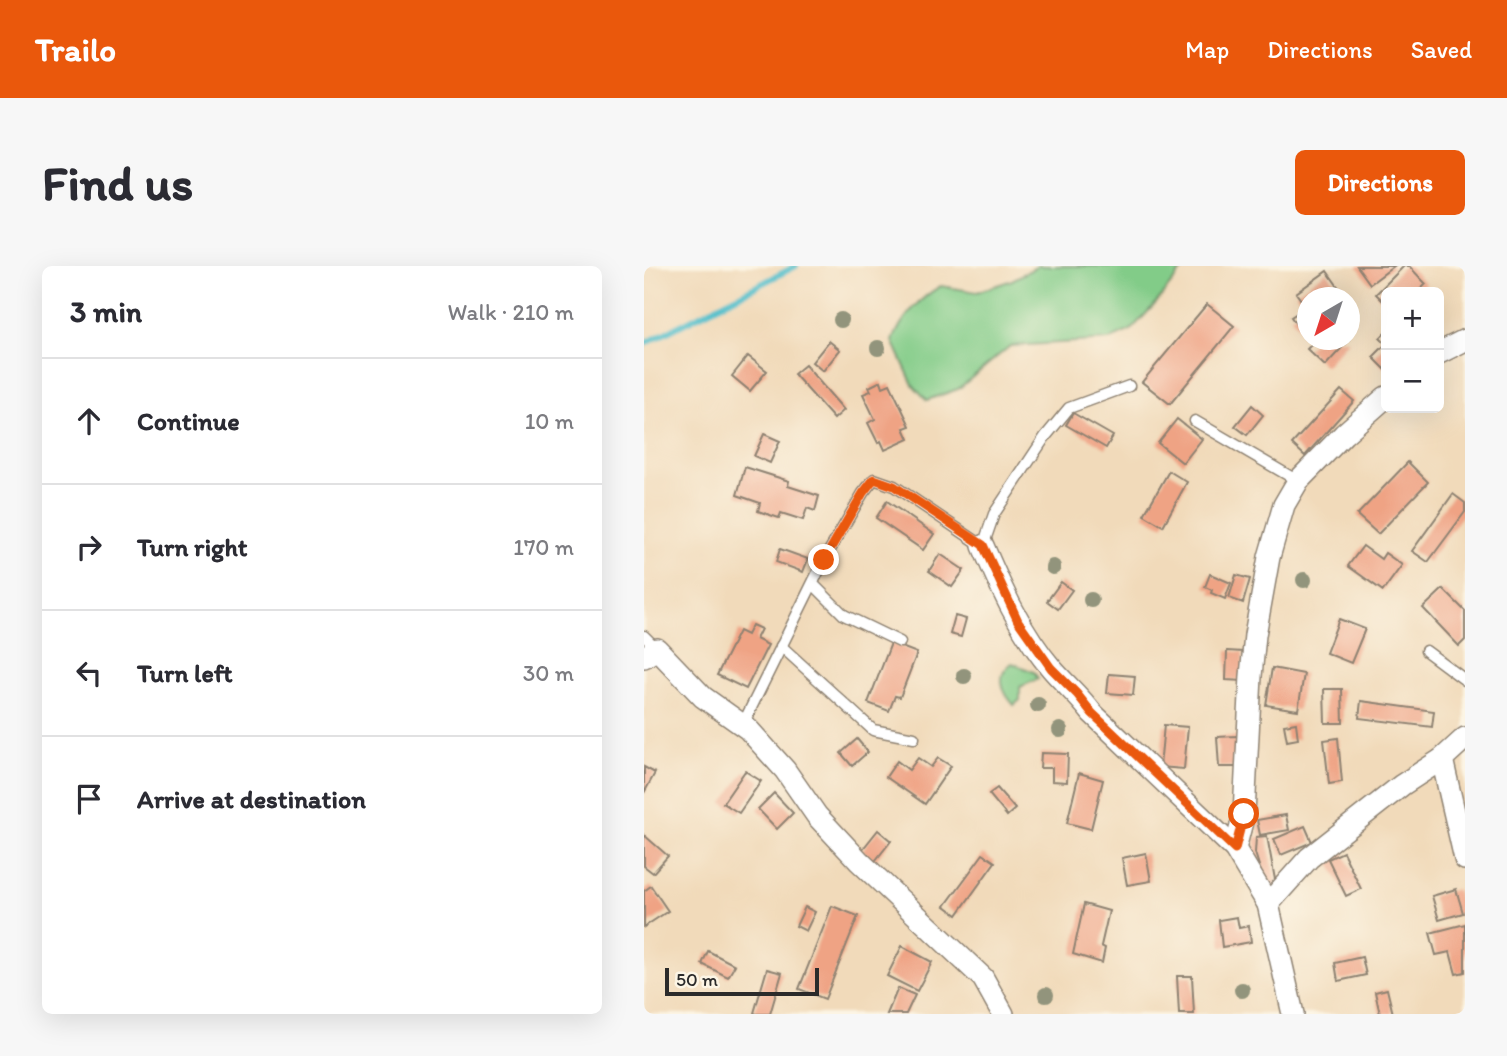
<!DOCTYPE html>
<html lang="en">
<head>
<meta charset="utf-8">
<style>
	:root { --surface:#fff; --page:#f7f7f7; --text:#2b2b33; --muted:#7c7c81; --line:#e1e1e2; --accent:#ea580c }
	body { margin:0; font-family:Itim,sans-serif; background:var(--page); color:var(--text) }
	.controls { position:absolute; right:21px; top:21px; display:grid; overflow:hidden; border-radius:10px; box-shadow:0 7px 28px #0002 }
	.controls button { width:63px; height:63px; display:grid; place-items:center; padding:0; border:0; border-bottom:2px solid var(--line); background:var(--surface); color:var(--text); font:35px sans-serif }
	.compass { position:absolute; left:653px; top:21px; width:63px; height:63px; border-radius:50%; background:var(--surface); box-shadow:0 7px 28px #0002; rotate:219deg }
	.scale { position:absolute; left:21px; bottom:18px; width:154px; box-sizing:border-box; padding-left:7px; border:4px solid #2b2b2b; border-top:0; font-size:19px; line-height:24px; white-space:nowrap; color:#2b2b2b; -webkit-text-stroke:5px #fcf5e5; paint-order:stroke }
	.stop { position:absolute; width:21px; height:21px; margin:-16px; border:5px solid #ea580c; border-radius:50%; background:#fff }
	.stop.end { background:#ea580c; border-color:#fff; box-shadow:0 2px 7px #0008 }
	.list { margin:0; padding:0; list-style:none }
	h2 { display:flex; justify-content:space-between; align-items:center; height:91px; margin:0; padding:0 28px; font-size:30px }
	h2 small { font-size:23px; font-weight:400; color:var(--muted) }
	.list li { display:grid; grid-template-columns:46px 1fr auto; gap:21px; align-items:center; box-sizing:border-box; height:126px; padding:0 28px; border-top:2px solid var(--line) }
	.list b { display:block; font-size:26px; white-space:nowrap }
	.list em { font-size:23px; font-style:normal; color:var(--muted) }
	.icon { flex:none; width:38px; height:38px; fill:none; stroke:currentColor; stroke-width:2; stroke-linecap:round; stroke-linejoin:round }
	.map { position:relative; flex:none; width:821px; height:748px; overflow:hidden; border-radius:10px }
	header { display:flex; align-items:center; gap:42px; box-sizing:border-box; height:98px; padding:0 35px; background:var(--accent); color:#fff }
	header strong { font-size:33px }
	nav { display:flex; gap:38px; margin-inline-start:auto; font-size:24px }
	.intro { display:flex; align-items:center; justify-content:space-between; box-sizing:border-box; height:168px; padding:0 42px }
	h1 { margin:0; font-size:49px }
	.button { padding:18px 32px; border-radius:10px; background:var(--accent); color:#fff; font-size:24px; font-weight:700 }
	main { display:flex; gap:42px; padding:0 42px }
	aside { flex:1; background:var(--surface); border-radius:10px; box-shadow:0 7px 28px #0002 }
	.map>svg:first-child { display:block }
</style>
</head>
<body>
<header>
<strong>Trailo</strong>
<nav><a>Map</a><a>Directions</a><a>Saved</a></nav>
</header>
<div class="intro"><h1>Find us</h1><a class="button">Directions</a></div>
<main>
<aside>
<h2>3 min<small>Walk · 210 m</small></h2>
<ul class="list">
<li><svg class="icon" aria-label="ahead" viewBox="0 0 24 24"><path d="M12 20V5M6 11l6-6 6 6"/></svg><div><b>Continue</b></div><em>10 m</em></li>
<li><svg class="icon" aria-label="right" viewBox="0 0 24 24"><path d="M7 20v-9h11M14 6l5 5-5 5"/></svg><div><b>Turn right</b></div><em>170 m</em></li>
<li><svg class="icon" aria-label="left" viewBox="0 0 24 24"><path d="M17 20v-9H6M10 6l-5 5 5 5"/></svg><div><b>Turn left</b></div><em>30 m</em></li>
<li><svg class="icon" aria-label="arrive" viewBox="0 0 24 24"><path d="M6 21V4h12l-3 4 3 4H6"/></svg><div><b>Arrive at destination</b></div></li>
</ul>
</aside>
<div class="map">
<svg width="821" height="748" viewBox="0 0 821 748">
	<rect width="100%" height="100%" fill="#fcf5e5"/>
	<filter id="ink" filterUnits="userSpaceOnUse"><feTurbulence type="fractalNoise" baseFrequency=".0143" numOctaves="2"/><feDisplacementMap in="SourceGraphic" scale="14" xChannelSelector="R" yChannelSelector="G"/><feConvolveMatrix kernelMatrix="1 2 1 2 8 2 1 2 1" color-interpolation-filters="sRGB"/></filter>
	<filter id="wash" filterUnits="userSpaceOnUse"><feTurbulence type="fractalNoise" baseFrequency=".00686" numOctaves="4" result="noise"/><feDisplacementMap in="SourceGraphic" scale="28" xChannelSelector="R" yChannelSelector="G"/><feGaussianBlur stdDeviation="1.57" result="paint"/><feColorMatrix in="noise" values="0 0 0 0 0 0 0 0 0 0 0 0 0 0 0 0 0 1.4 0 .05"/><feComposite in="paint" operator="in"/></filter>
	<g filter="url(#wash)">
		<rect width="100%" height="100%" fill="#f1daba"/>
		<g fill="#82cc88" stroke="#567c5a" stroke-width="2">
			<path d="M394,0H541L512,37L487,64L465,74L366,80L314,123L283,134L269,119L249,75C257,52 277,31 297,20L333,26L368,14Z"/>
			<path d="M368,397L390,406L394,413L376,421V434L370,439C358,426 351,409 368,397Z"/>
		</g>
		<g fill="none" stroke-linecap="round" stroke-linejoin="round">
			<polyline stroke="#51beca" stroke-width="6" points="0,78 152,0"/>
		</g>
		<g id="blocks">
			<g fill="#efa384">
				<polygon points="713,0 750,0 726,18"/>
				<polygon points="760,0 765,0 782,18 774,26 742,26 742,34 740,36 732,28"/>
				<polygon points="683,5 702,32 664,32 664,62 658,66 647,51 662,41 652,27"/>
				<polygon points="563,38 590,60 526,138 498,116"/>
				<polygon points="742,66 742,104 729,91 742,78 736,72"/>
				<polygon points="672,74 705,74 681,100 663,83"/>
				<polygon points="185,75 196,84 179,105 168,96"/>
				<polygon points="104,90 123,105 106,125 88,110"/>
				<polygon points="161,99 200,144 190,153 150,108"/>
				<polygon points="237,115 239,121 246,118 266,160 260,162 265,173 241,184 237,175 234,177 224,157 231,153 219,128 227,125 225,121"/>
				<polygon points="697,124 710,135 661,190 648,178"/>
				<polygon points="608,139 619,149 603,169 591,160"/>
				<polygon points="429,147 469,170 462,182 422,159"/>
				<polygon points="533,153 558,173 539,197 514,177"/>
				<polygon points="120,168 136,175 126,197 110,190"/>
				<polygon points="764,196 784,216 734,268 713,249"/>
				<polygon points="101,201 145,215 144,220 175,230 171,245 163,242 159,254 137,247 135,252 114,245 116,237 93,229"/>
				<polygon points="525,205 543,216 519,260 500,249"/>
				<polygon points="809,228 821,237 821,246 784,296 768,285"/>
				<polygon points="243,235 290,268 279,284 232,252"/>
				<polygon points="719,280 737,293 741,287 758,299 739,325 704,300"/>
				<polygon points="136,283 164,293 159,306 132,296"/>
				<polygon points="296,288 320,304 308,321 285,305"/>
				<polygon points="566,308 587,317 581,333 567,327 568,324 561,321"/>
				<polygon points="592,309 606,313 599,337 585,332"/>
				<polygon points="417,316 428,324 414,343 403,335"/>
				<polygon points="799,323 821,345 821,374 815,380 779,342"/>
				<polygon points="311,350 322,353 317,371 306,368"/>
				<polygon points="695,353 721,363 707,397 682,387"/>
				<polygon points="108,359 117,363 112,373 124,379 102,423 73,409 95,365 103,369"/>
				<polygon points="247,377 273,387 256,431 251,430 245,445 224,437"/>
				<polygon points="583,385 599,386 599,415 582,414"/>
				<polygon points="628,402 660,408 654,444 622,439"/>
				<polygon points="465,408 491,410 489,429 463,427"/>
				<polygon points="680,423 698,423 699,457 681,457"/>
				<polygon points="717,435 790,445 788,461 715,452"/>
				<polygon points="652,457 654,473 643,475 640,459"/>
				<polygon points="520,459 544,461 540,503 516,501"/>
				<polygon points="593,470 595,501 575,501 573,471"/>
				<polygon points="694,472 698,516 685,518 680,474"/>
				<polygon points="213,473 224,486 208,500 197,487"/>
				<polygon points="397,487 424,488 423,516 408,515 408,502 396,502"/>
				<polygon points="274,492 287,501 294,492 307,500 281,538 242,511 253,495 265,504"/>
				<polygon points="0,501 11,507 0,527"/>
				<polygon points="101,505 117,515 95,547 79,537"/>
				<polygon points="435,507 459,514 447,563 423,557"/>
				<polygon points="353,522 371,543 363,550 345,528"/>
				<polygon points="130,527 149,547 133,563 114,543"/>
				<polygon points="642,549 645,564 616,569 613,554"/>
				<polygon points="661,560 668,576 637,589 630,573"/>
				<polygon points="234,564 247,575 231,595 218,584"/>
				<polygon points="0,569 24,590 9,607 0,600"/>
				<polygon points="623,570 632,619 622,622 611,587 612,571"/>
				<polygon points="699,586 717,623 702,630 684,593"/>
				<polygon points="502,587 507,615 483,619 478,592"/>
				<polygon points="339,588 351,596 313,649 301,640"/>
				<polygon points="7,620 24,645 0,661 0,625"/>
				<polygon points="812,623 819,647 795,654 788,630"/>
				<polygon points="440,638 465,645 457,680 461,682 458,697 429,688"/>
				<polygon points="188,640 214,650 181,733 155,723"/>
				<polygon points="161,641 171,646 162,665 152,660"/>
				<polygon points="593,651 595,662 605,660 607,676 578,681 575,654"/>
				<polygon points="821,658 821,706 812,708 806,686 792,689 786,667"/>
				<polygon points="258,680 288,696 273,725 243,710"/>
				<polygon points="64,685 91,699 84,711 58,698"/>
				<polygon points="718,691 722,709 694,715 691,697"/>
				<polygon points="123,703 138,707 126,748 112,748 110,747"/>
				<polygon points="533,710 548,710 550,748 535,748"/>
				<polygon points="254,722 271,729 262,748 243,748"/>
				<polygon points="743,723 749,748 736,748 731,726"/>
			</g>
		</g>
	</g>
	<g filter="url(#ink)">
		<use href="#blocks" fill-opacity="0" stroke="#8e8272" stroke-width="2"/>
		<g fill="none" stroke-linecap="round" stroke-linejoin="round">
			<g stroke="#8e8272" stroke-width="13">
				<g id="lane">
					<polyline points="551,155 654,215"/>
					<polyline points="169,318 200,349 256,376"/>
					<polyline points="0,370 13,383"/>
					<polyline points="137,380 229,464 270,472"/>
					<polyline points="782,385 821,414"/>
					<polyline points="99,458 180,294 219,227 230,213 250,220 339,280 350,248 401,171 425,142 485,120"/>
				</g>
			</g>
			<g stroke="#8e8272" stroke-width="24">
				<g id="street">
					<polyline points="795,87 821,74"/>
					<path d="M339,280C357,322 377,367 408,403C421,418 436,431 448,447L591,583L624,638"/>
					<polyline points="0,391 13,383 59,431 104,463 141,504 173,550 215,595 339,712 359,748"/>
					<polyline points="798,493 821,593"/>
					<polyline points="591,583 600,548 607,410 611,369 625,291 640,239 654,215 700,168 742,131"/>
					<polyline points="649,748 624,638 665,592 758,519 798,493 821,472"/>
				</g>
			</g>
			<use href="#lane" stroke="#fff" stroke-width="10"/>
			<use href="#street" stroke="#fff" stroke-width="21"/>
		</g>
		<g fill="#92947b">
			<circle cx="197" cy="54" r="8"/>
			<circle cx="234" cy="82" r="8"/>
			<circle cx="409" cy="301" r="8"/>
			<circle cx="660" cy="314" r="8"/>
			<circle cx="447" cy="334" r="8"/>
			<circle cx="320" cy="410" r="8"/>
			<circle cx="394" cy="439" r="8"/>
			<circle cx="416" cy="464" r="8"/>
			<circle cx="598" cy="724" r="8"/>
			<circle cx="402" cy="729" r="8"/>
		</g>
	</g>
	<g fill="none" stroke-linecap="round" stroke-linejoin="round" filter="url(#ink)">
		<polyline stroke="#ea580c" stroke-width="9" points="180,294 219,227 230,213 250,220 339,279 374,355 407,402 433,428 448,447 591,583 600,548"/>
	</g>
</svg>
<div class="controls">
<button>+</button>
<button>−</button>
</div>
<svg class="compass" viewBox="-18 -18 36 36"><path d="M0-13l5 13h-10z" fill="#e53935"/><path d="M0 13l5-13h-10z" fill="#7c7c81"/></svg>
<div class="scale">50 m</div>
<div class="stop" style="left:600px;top:548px"></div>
<div class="stop end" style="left:180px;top:294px"></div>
</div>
</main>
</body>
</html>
